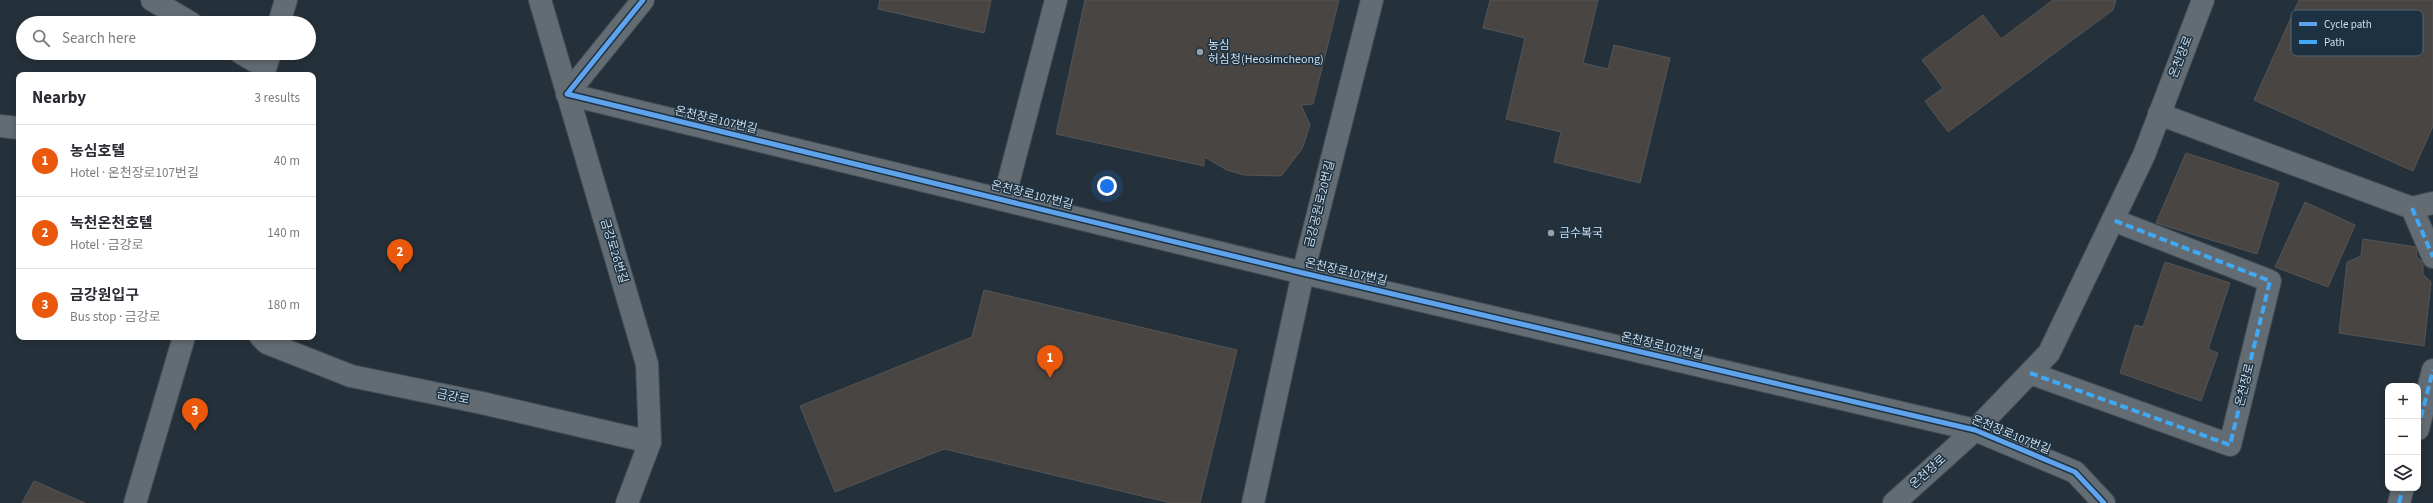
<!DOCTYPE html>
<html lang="en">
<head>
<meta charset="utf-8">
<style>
	:root { --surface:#fff; --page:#f7f7f7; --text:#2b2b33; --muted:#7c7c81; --line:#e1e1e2; --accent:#ea580c }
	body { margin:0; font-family:"Source Sans 3","Noto Sans KR",sans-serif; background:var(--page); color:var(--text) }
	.controls { position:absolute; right:12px; bottom:12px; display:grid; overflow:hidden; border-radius:8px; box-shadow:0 2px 6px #0003 }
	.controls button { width:36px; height:36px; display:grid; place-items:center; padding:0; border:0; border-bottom:1px solid var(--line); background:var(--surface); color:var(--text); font:20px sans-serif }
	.you { position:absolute; left:1107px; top:186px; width:14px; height:14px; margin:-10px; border:3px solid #fff; border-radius:50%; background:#1a73e8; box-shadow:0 0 0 6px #1a73e833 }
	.badge { display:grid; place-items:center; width:26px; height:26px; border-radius:50%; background:var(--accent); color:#fff; font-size:13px; font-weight:700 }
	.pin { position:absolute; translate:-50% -33px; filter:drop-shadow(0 1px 2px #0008) }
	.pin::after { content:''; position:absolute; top:21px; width:14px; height:12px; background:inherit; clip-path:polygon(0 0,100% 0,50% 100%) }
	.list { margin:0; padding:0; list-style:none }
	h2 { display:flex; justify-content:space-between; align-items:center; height:52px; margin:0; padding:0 16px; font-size:17px }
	h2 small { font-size:13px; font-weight:400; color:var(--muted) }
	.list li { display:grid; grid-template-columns:26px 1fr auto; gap:12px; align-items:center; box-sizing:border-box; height:72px; padding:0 16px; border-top:1px solid var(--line) }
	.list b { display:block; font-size:15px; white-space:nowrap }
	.list p { margin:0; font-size:13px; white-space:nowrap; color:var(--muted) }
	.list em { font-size:13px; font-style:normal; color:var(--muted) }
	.icon { flex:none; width:22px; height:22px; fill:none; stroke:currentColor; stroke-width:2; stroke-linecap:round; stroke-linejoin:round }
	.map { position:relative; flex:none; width:2433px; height:503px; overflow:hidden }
	.search { position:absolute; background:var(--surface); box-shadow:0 2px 6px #0003; left:16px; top:16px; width:300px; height:44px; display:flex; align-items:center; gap:10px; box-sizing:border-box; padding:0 14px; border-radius:22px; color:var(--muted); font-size:15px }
	.panel { position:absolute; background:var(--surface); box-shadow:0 2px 6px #0003; left:16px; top:72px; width:300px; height:268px; border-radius:8px }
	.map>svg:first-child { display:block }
</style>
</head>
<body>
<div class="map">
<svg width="2433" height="503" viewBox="0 0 2433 503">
	<rect width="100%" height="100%" fill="#25313a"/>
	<g fill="#494543" stroke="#545556">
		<polygon points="880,0 991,0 984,33 878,9"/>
		<polygon points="1085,0 1339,0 1313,104 1301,105 1310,125 1302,149 1281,176 1244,175 1227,170 1204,157 1204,166 1056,134"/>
		<polygon points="1490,0 1598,0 1583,63 1608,69 1614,45 1670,58 1640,183 1554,162 1561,132 1506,119 1525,38 1483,28"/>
		<polygon points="2053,0 2116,0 2113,10 1948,132 1925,101 1943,88 1922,60 1983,15 2001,39"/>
		<polygon points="2299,0 2433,0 2433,126 2413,171 2254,100"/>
		<polygon points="2186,153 2279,183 2257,254 2156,223"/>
		<polygon points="2305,202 2355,225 2328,287 2275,267"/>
		<polygon points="2363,239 2416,247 2417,257 2423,263 2423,274 2431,282 2424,346 2339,333 2347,262 2361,256"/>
		<polygon points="2165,262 2230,283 2208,349 2218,353 2201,401 2120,373 2135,325 2143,327"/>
		<polygon points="984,290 1237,350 1200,503 1171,503 944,449 835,492 800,406 972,337"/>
		<polygon points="34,481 85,503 22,503"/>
	</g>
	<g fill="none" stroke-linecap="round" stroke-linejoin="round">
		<g stroke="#424c54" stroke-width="24">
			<g id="minor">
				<polyline points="152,0 191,23"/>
				<polyline points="540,0 647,364 650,442 627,503"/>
				<polyline points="643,0 567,94 1303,273 1975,430 2075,472 2104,503"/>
				<polyline points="241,53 265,67"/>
				<polyline points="2159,114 2412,208 2433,257"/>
				<polyline points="0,126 19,128"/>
				<polyline points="1004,199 1056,0"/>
				<polyline points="2412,208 2433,203"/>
				<polyline points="261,337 267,343 351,376 482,403 650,442"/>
				<polyline points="2030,373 2230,445 2270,281 2113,220"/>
				<polyline points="2418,429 2433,370"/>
				<polyline points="1253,503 1303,273 1372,0"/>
				<polyline points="2399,503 2403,488"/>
			</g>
		</g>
		<g stroke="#424c54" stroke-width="24">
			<g id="tertiary">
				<polyline points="279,23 286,0"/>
				<polyline points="263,75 270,53"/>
				<polyline points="135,503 184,337"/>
				<polyline points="1894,503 1975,430 2049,353 2144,155 2203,0"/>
			</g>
		</g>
		<use href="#minor" stroke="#636c73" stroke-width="22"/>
		<use href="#tertiary" stroke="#636c73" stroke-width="22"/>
		<g stroke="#3fa9f5" stroke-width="4" stroke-dasharray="8 4" stroke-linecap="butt">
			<polyline points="2412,208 2433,257"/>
			<polyline points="2030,373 2230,445 2270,281 2113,220"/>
			<polyline points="2418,429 2433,370"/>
			<polyline points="2399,503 2403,488"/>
		</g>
		<g stroke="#1c3243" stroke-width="8">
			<polyline id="cycleway" points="643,0 567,94 1303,273 1975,430 2075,472 2104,503"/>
		</g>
		<use href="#cycleway" stroke="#60a3ed" stroke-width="5"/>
	</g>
	<g fill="#94a1ab" stroke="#1c3243" stroke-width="1.5">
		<circle cx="1200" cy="52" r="4"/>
		<circle cx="1551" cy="233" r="4"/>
	</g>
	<g text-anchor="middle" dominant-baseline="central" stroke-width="3" stroke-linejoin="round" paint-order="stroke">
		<g font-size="12" fill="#d0dde8" stroke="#1c3243" text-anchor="start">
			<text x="1208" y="45">농심<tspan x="1208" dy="14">허심청(Heosimcheong)</tspan></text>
			<text x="1559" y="233">금수복국</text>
		</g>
		<g font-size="12" fill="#d0dde8" stroke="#1c3243">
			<text transform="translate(2181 57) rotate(-69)">온천장로</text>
			<text transform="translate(716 120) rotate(13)">온천장로107번길</text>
			<text transform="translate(1032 195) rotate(14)">온천장로107번길</text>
			<text transform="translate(1320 204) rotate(-76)">금강공원로20번길</text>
			<text transform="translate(614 251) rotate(73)">금강로26번길</text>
			<text transform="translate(1346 272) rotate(13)">온천장로107번길</text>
			<text transform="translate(1662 346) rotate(13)">온천장로107번길</text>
			<text transform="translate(2245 385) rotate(-76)">온천장로</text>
			<text transform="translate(453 397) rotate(12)">금강로</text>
			<text transform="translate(2011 435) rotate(22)">온천장로107번길</text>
			<text transform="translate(1928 472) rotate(-42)">온천장로</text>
		</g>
	</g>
	<rect x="2291" y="10" width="132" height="46" rx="6" fill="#1c3243" stroke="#526575" stroke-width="1"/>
	<rect x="2299" y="22" width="18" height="4" fill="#60a3ed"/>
	<rect x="2299" y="40" width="18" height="4" fill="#3fa9f5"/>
	<g font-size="11" fill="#d0dde8">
		<text x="2324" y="28">Cycle path</text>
		<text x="2324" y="46">Path</text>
	</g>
</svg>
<div class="controls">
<button>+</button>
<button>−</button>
<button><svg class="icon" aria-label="layers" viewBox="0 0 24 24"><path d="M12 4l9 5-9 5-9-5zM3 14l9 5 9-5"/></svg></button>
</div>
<div class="you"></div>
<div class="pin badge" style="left:1050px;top:378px">1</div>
<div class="pin badge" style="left:400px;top:272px">2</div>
<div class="pin badge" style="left:195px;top:431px">3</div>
<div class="search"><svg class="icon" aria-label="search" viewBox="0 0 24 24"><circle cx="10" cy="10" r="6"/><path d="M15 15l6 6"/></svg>Search here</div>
<section class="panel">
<h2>Nearby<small>3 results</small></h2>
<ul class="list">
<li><span class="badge">1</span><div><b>농심호텔</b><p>Hotel · 온천장로107번길</p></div><em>40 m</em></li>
<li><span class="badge">2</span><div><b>녹천온천호텔</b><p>Hotel · 금강로</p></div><em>140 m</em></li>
<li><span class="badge">3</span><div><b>금강원입구</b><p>Bus stop · 금강로</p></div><em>180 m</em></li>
</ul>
</section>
</div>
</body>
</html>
